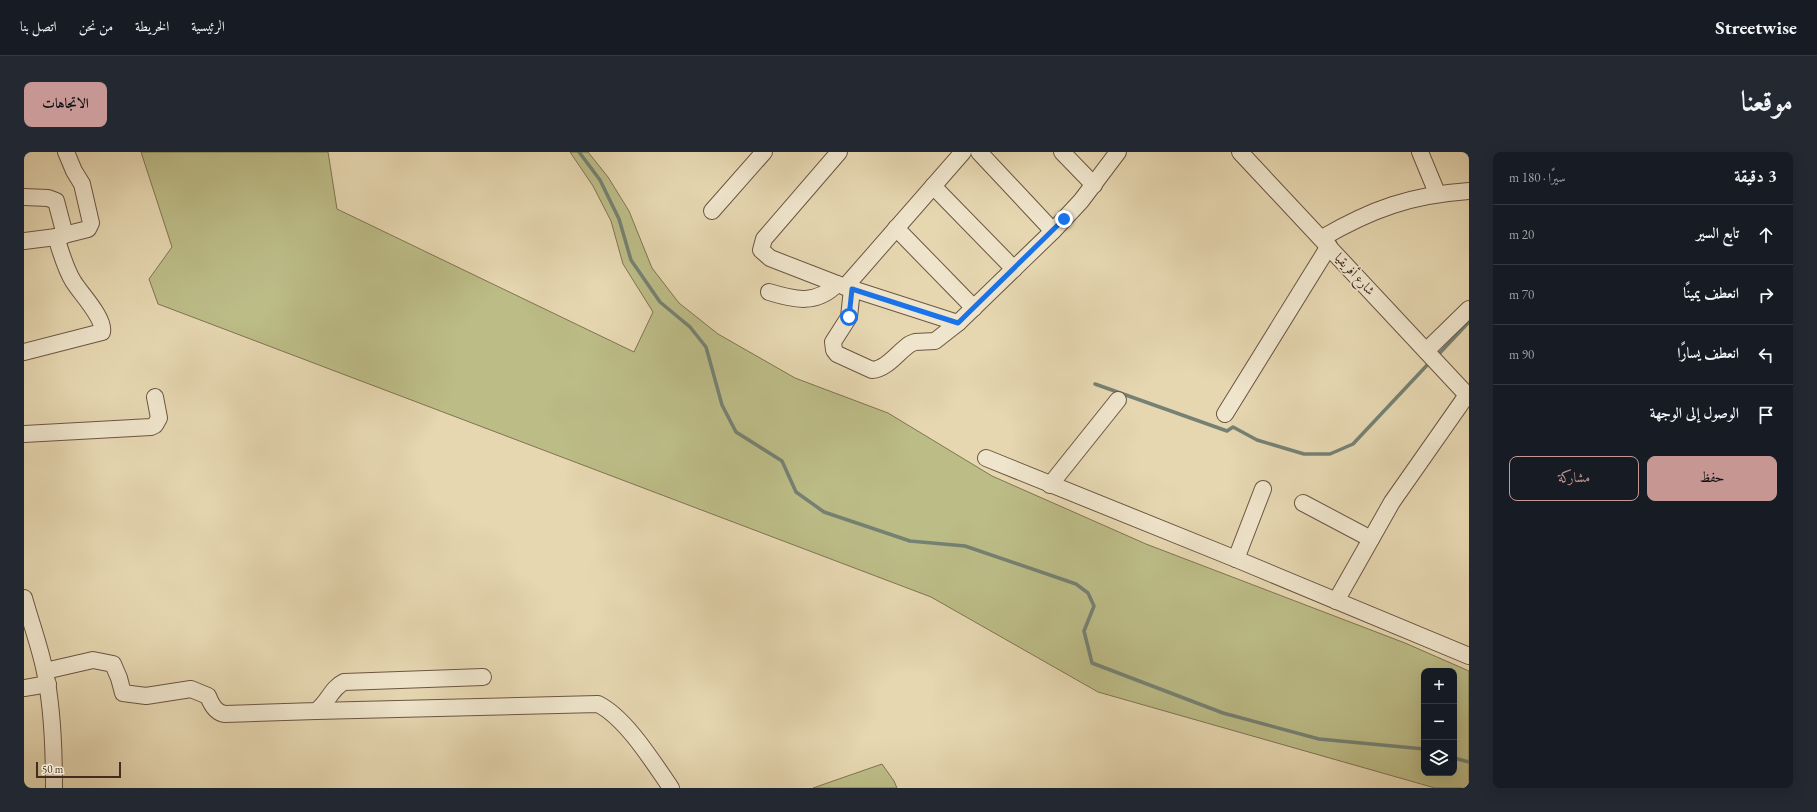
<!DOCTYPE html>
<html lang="ar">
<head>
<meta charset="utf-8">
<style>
	:root { --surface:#171b24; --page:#242831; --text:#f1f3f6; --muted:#9ea1a6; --line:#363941; --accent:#c59692 }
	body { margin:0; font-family:"EB Garamond",Amiri,serif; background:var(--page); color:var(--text); direction:rtl }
	.controls { position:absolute; right:12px; bottom:12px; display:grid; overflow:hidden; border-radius:8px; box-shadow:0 4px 16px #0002 }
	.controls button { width:36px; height:36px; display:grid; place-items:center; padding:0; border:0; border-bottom:1px solid var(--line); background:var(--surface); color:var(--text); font:20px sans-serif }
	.scale { position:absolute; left:12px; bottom:10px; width:85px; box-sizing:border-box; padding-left:4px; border:2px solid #432b1e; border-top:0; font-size:11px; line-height:14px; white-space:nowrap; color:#432b1e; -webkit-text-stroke:3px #efe5cc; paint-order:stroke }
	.stop { position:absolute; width:12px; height:12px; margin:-9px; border:3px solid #1a73e8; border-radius:50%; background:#fff }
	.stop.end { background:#1a73e8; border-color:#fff; box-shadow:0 1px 4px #0008 }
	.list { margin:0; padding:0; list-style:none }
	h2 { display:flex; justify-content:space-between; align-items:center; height:52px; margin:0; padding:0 16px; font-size:17px }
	h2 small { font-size:13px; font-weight:400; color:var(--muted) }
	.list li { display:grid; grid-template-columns:26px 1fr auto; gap:12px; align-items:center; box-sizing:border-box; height:60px; padding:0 16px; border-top:1px solid var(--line) }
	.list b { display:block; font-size:15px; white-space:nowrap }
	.list em { font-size:13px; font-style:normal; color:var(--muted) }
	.actions { display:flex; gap:8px; padding:12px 16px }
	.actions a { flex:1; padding:9px 0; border:1px solid var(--accent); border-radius:8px; text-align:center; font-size:14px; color:var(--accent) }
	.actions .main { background:var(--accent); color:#111 }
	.icon { flex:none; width:22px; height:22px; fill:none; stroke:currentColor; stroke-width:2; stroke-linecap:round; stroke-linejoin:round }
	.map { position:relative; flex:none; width:1445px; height:636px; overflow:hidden; direction:ltr; border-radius:8px }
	header { display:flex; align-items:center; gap:24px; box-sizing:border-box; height:56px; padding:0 20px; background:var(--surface); border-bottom:1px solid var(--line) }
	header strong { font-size:19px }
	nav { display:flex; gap:22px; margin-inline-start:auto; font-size:14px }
	.intro { display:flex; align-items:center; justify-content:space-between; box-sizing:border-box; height:96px; padding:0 24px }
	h1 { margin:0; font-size:28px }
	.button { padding:10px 18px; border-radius:8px; background:var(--accent); color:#111; font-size:14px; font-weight:700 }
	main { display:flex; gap:24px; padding:0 24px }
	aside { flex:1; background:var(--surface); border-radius:8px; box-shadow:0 4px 16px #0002 }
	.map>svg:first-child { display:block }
</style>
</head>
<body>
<header>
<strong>Streetwise</strong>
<nav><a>الرئيسية</a><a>الخريطة</a><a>من نحن</a><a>اتصل بنا</a></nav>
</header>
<div class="intro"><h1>موقعنا</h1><a class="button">الاتجاهات</a></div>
<main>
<aside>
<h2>3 دقيقة<small>سيرًا · 180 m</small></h2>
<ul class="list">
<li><svg class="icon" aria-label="ahead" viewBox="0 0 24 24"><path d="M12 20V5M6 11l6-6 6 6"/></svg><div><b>تابع السير</b></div><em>20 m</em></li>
<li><svg class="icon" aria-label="right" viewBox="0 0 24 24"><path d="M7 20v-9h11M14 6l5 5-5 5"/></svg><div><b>انعطف يمينًا</b></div><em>70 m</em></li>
<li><svg class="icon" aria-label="left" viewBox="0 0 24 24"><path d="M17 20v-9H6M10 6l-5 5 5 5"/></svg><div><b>انعطف يسارًا</b></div><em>90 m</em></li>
<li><svg class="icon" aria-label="arrive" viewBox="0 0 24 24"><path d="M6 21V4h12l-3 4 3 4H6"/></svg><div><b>الوصول إلى الوجهة</b></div></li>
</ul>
<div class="actions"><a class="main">حفظ</a><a>مشاركة</a></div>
</aside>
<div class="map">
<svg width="1445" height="636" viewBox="0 0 1445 636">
	<rect width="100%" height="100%" fill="#e6d7b1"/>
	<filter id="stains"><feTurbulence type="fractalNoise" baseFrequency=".005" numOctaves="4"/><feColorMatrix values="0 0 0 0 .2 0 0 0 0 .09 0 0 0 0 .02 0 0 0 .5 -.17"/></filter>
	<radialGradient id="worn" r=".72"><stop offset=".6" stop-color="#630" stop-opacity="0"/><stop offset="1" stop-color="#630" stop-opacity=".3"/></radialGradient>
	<g fill="#bcbc87" stroke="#807452" fill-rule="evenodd">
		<path d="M117,0H304L313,57L610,200L629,160L599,112L587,69L569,34L546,0H564L584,25L605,59L628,116L655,151L694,182L771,226L864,261L968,324L1122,392L1381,491L1445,519V636H1411L1074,540L907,445L134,152L125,127L148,95ZM1400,519H1430V621H1400Z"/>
		<polygon points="858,612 870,629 873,636 789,636"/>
	</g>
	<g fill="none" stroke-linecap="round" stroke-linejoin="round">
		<g stroke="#758173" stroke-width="3.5">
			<polyline points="555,0 576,28 595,67 607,108 636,150 666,175 682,195 698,253 712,280 758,309 772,340 800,360 886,389 941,394 1052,432 1064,441 1070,454 1060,479 1068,511 1199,561 1295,587 1400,597"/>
			<polyline points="1412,205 1445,170"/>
			<polyline points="1071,232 1203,279 1209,275 1233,288 1280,302 1306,302 1329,292 1406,210"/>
			<polyline points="1430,606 1445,610"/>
		</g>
		<g stroke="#6c5643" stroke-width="18">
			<g id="minor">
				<polyline points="815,0 740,87 737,98 746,106 813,132 934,171"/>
				<polyline points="955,0 1029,79"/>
				<polyline points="1038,0 1070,33"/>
				<polyline points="1216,0 1445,245"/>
				<polyline points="1396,0 1413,41"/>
				<polyline points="909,34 990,117"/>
				<polyline points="0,45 24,46 32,49 41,83"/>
				<polyline points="688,59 740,0"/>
				<polyline points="872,76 950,156"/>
				<path d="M1298,86C1348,57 1387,43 1445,39"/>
				<polyline points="0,89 32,85 64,77 67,71 58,32 50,19 42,0"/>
				<polyline points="821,135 939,0"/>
				<path d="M828,137L825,165L809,190L810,198L813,202L848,218C863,217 874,200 886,192L891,190L911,189L934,171L1029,79L1057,49L1094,0"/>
				<path d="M745,140C771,148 792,153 813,132"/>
				<polyline points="1402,199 1445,157"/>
				<path d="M0,200L78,180C81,166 56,141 49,129C41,116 37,100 32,85"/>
				<polyline points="1201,262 1305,94"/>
				<polyline points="0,282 127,275 131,273 135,266 131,245"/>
				<polyline points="962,306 1212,407 1445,504"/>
				<polyline points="1026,333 1094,248"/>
				<polyline points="1279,351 1347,387"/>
				<polyline points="1212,407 1239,337"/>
				<path d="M0,446C7,471 16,495 21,520C29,558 30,598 30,636"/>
				<polyline points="1312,449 1368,350 1443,243"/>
				<path d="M21,519L69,508L89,512L95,526L99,541L122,544L167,537L184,544C187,552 192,561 201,562L292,559C304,551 307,536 320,530L459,525"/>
				<polyline points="0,536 24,532"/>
				<path d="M292,559L574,552C602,566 629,610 647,636"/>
			</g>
		</g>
		<use href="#minor" stroke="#efe5cc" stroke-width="16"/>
	</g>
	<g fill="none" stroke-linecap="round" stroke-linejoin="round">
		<polyline stroke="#1a73e8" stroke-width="5" points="825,165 828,137 934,171 1040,67"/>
	</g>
	<g text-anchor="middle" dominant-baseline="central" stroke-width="3" stroke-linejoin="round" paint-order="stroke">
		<g font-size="13" fill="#432b1e" stroke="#efe5cc">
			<text transform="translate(1331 122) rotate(47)">شارع أفريقيا</text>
		</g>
	</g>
	<rect width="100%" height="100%" filter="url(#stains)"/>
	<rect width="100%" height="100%" fill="url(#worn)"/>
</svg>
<div class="controls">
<button>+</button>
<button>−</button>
<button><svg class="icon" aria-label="layers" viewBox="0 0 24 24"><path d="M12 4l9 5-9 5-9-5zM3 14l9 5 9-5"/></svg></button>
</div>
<div class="scale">50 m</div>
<div class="stop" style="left:825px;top:165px"></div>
<div class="stop end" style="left:1040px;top:67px"></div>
</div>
</main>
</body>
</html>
